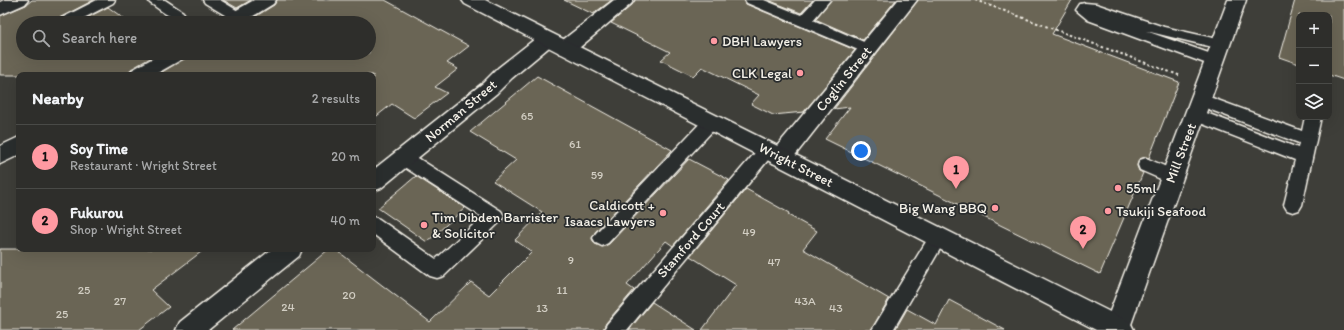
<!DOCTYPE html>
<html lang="en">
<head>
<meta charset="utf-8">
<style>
	body { margin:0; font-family:Itim,sans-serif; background:#3a3a37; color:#f1f3f6 }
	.controls { position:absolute; right:12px; top:12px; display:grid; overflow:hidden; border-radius:8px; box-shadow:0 4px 16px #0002 }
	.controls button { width:36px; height:36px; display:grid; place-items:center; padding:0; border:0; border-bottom:1px solid #494a47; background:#2e2e2b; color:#f1f3f6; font:20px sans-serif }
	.you { position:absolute; left:861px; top:151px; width:14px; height:14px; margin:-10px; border:3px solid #fff; border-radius:50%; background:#1a73e8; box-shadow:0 0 0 6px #1a73e833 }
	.badge { display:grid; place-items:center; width:26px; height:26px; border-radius:50%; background:#ff9aa2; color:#111; font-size:13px; font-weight:700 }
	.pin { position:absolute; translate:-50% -33px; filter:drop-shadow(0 1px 2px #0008) }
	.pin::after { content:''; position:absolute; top:21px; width:14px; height:12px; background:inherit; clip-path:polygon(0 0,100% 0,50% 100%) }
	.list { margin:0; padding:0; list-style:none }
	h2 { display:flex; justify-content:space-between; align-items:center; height:52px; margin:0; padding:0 16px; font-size:17px }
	h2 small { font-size:13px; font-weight:400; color:#a7a8a9 }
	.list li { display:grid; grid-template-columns:26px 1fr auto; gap:12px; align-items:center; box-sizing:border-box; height:64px; padding:0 16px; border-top:1px solid #494a47 }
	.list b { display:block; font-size:15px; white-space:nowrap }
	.list p { margin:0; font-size:13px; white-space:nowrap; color:#a7a8a9 }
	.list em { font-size:13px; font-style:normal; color:#a7a8a9 }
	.icon { flex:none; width:22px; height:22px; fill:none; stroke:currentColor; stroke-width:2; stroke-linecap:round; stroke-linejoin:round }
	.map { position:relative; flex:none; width:1344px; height:330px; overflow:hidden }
	.search { position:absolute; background:#2e2e2b; box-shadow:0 4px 16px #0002; left:16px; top:16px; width:360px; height:44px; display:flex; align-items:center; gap:10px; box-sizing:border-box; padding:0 14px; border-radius:22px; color:#a7a8a9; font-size:15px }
	.panel { position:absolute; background:#2e2e2b; box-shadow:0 4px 16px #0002; left:16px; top:72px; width:360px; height:180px; border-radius:8px }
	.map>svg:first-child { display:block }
</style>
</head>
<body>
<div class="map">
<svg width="1344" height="330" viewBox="0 0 1344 330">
	<rect width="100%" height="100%" fill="#3e3e39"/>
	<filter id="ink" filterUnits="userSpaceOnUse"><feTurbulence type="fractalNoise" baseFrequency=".025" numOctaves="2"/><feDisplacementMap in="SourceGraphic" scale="8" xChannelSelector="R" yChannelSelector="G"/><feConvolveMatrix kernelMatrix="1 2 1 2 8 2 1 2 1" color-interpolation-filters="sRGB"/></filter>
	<g filter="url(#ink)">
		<!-- building -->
		<path fill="#6b6554" stroke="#f4f1e8" d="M 32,0 L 94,0 L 57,19 L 55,23 L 23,23 L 23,53 L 159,53 L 131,69 L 128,75 L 0,75 L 0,16 L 26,5 Z
			M 223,0 L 251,0 L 237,8 Z
			M 277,0 L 385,0 L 469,46 L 447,63 L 458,69 L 435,87 L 447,93 L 414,118 L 392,104 L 373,119 L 373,75 L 157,75 L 194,53 L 369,53 L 369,23 L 245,23 L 274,5 Z
			M 564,0 L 612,0 L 593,14 Z
			M 635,0 L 744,0 L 746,4 L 855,50 L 804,112 L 773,115 L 751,104 L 759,95 L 702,67 L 693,76 L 661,60 L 670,52 L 611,23 L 632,5 Z
			M 768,0 L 813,0 L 801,13 Z
			M 831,0 L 896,0 L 863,40 L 815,19 Z
			M 918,0 L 1072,0 L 1052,34 L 1179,82 L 1149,158 L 1146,157 L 1139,159 L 1137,166 L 1139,171 L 1143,173 L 1100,274 L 825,139 L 850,107 L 834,109 Z
			M 1295,0 L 1344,0 L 1344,80 L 1329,75 L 1329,15 L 1299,15 L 1299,64 L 1279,57 Z
			M 108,7 L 130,23 L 77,23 Z
			M 537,76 L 672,150 L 595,232 L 592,239 L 595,244 L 603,247 L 609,244 L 689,159 L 729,180 L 673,246 L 666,241 L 627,285 L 634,290 L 606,323 L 603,330 L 232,330 L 329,249 L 335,249 L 430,322 L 471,282 L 489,295 L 532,252 L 515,240 L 542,212 L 493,181 L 516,160 L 470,132 Z
			M 416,176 L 465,208 L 427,242 L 378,208 Z
			M 746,189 L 789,213 L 788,215 L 817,231 L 803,249 L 889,299 L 871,330 L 702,330 L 736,285 L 690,256 Z
			M 0,249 L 205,249 L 151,290 L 169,307 L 139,330 L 0,330 Z
			M 949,300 L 1005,330 L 895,330 L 907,309 L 936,325 Z
			M 652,302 L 696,330 L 629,330 Z"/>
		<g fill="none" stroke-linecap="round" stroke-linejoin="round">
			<defs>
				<path id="lane" d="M 97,0 L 115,0 L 113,3 L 74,23 L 56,23 L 58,20 Z
					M 148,0 L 165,0 L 183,12 L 185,15 L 183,18 C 171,21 160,9 150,3 Z
					M 203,0 L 220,0 L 243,14 L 245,17 L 243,20 L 238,22 L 233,20 L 205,3 Z
					M 745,0 L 764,0 L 801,15 L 815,0 L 830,0 L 813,20 L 873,46 L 875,49 L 873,52 L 868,54 L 863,52 L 747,3 Z
					M 1085,3 L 1096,4 L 1164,27 L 1226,41 L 1228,44 L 1226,47 L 1221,49 L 1146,31 L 1220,57 L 1223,61 L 1220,65 L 1215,66 L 1210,65 L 1088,20 L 1076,10 L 1080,4 Z
					M 1201,94 L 1302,131 L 1305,117 L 1321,117 L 1302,205 L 1299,210 L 1293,212 L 1287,210 L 1284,205 L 1295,160 L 1190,119 L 1188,115 L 1190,111 L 1196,109 L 1298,148 L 1299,143 L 1195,104 L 1193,100 L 1195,96 Z
					M 711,116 L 717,118 L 719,122 L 717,126 L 608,243 L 602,246 L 596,243 L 593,238 L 596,233 L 705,118 Z
					M 767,144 L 773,146 L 775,150 L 773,154 L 627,330 L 604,330 L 607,324 L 761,146 Z
					M 404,152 L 410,153 L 501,211 L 504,216 L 501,221 L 444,276 L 437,278 L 430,276 L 373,234 L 373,217 L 379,219 L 436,259 L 482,217 L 398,163 L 396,158 L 398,153 Z
					M 1146,158 L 1178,172 L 1181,177 L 1178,182 L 1172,184 L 1140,170 L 1138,165 L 1140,160 Z
					M 938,229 L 944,232 L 947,237 L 893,330 L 872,330 L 932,232 Z"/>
				<path id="street" d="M 4,0 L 28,0 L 25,4 L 0,15 L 0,2 Z
					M 254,0 L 276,0 L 273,4 L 242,23 L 219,23 L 221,19 Z
					M 614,0 L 634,0 L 631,4 L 573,53 L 566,54 L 559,53 L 556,48 L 559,43 Z
					M 898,0 L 917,0 L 789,163 L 781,165 L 773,163 L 770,157 L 773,151 Z
					M 1228,0 L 1246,0 L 1129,330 L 1103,330 Z
					M 547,33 L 554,35 L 556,39 L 554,43 L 512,78 L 497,93 L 381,188 L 373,191 L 373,170 L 483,83 L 498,68 L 540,35 Z
					M 162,53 L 187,53 L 184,58 L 154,75 L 129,75 L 132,70 Z
					M 19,137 L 19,155 L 0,164 L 0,146 Z
					M 272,249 L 302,249 L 299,256 L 208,330 L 176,330 L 180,322 Z"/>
				<path id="secondary" d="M 462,0 L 485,0 L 1130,322 L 1134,330 L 1096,330 L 465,4 Z"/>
			</defs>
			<!-- lane casing -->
			<use href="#lane" stroke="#f4f1e8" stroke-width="3"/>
			<!-- street casing -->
			<use href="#street" stroke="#f4f1e8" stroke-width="3"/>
			<!-- secondary casing -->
			<use href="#secondary" stroke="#f4f1e8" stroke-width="3"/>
			<!-- path -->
			<path stroke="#f4f1e8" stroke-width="2" stroke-dasharray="2.5 2.5" stroke-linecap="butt" d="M 975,0 L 1181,76"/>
			<!-- lane -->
			<use href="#lane" fill="#2a2d2e" fill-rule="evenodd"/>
			<!-- street -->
			<use href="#street" fill="#2a2d2e" fill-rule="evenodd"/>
			<!-- secondary -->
			<use href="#secondary" fill="#2a2d2e" fill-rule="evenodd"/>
		</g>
	</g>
	<!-- markers -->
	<g fill="#ff9aa2" stroke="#2a2d2e" stroke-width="1.5">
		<circle cx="714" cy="41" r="4"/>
		<circle cx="800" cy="73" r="4"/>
		<circle cx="1118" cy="188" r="4"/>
		<circle cx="995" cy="208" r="4"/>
		<circle cx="1108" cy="211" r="4"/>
		<circle cx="663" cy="213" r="4"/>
		<circle cx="424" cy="225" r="4"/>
	</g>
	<g text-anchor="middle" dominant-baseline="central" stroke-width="3.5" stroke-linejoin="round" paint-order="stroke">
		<!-- number labels -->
		<g font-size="12" fill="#d2cec3">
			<text x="527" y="116">65</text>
			<text x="575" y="144">61</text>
			<text x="597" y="175">59</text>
			<text x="749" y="232">49</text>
			<text x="571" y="260">9</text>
			<text x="774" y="262">47</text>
			<text x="84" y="290">25</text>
			<text x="562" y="290">11</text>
			<text x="349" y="295">20</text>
			<text x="120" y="301">27</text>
			<text x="805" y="301">43A</text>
			<text x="288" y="307">24</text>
			<text x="542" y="308">13</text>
			<text x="836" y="308">43</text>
			<text x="62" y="314">25</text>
		</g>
		<!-- poi labels -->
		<g font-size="14" fill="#f4f1e8" stroke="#2a2d2e" text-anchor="start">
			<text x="722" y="41">DBH Lawyers</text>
			<text x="792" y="73" text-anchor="end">CLK Legal</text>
			<text x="1126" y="188">55ml</text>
			<text x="655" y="205" text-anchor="end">Caldicott +<tspan x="655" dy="16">Isaacs Lawyers</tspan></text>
			<text x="987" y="208" text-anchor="end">Big Wang BBQ</text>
			<text x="1116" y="211">Tsukiji Seafood</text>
			<text x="432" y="217">Tim Dibden Barrister<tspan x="432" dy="16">&amp; Solicitor</tspan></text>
		</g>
		<!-- street labels -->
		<g font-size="14" fill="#f4f1e8" stroke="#2a2d2e">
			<text transform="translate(844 79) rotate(-51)">Coglin Street</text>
			<text transform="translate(461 111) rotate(-40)">Norman Street</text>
			<text transform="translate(1181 153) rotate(-69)">Mill Street</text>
			<text transform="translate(796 165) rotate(27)">Wright Street</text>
			<text transform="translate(691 240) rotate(-49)">Stamford Court</text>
		</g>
	</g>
</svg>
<div class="controls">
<button>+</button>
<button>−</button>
<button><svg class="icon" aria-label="layers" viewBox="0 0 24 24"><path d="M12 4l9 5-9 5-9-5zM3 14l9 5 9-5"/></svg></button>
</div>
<div class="you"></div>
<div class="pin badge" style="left:956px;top:189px">1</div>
<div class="pin badge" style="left:1083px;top:249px">2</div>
<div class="search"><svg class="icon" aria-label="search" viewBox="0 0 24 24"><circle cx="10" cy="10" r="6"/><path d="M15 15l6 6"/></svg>Search here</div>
<section class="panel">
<h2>Nearby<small>2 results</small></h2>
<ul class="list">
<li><span class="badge">1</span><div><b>Soy Time</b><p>Restaurant · Wright Street</p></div><em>20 m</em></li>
<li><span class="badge">2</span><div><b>Fukurou</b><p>Shop · Wright Street</p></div><em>40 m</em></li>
</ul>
</section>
</div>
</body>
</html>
